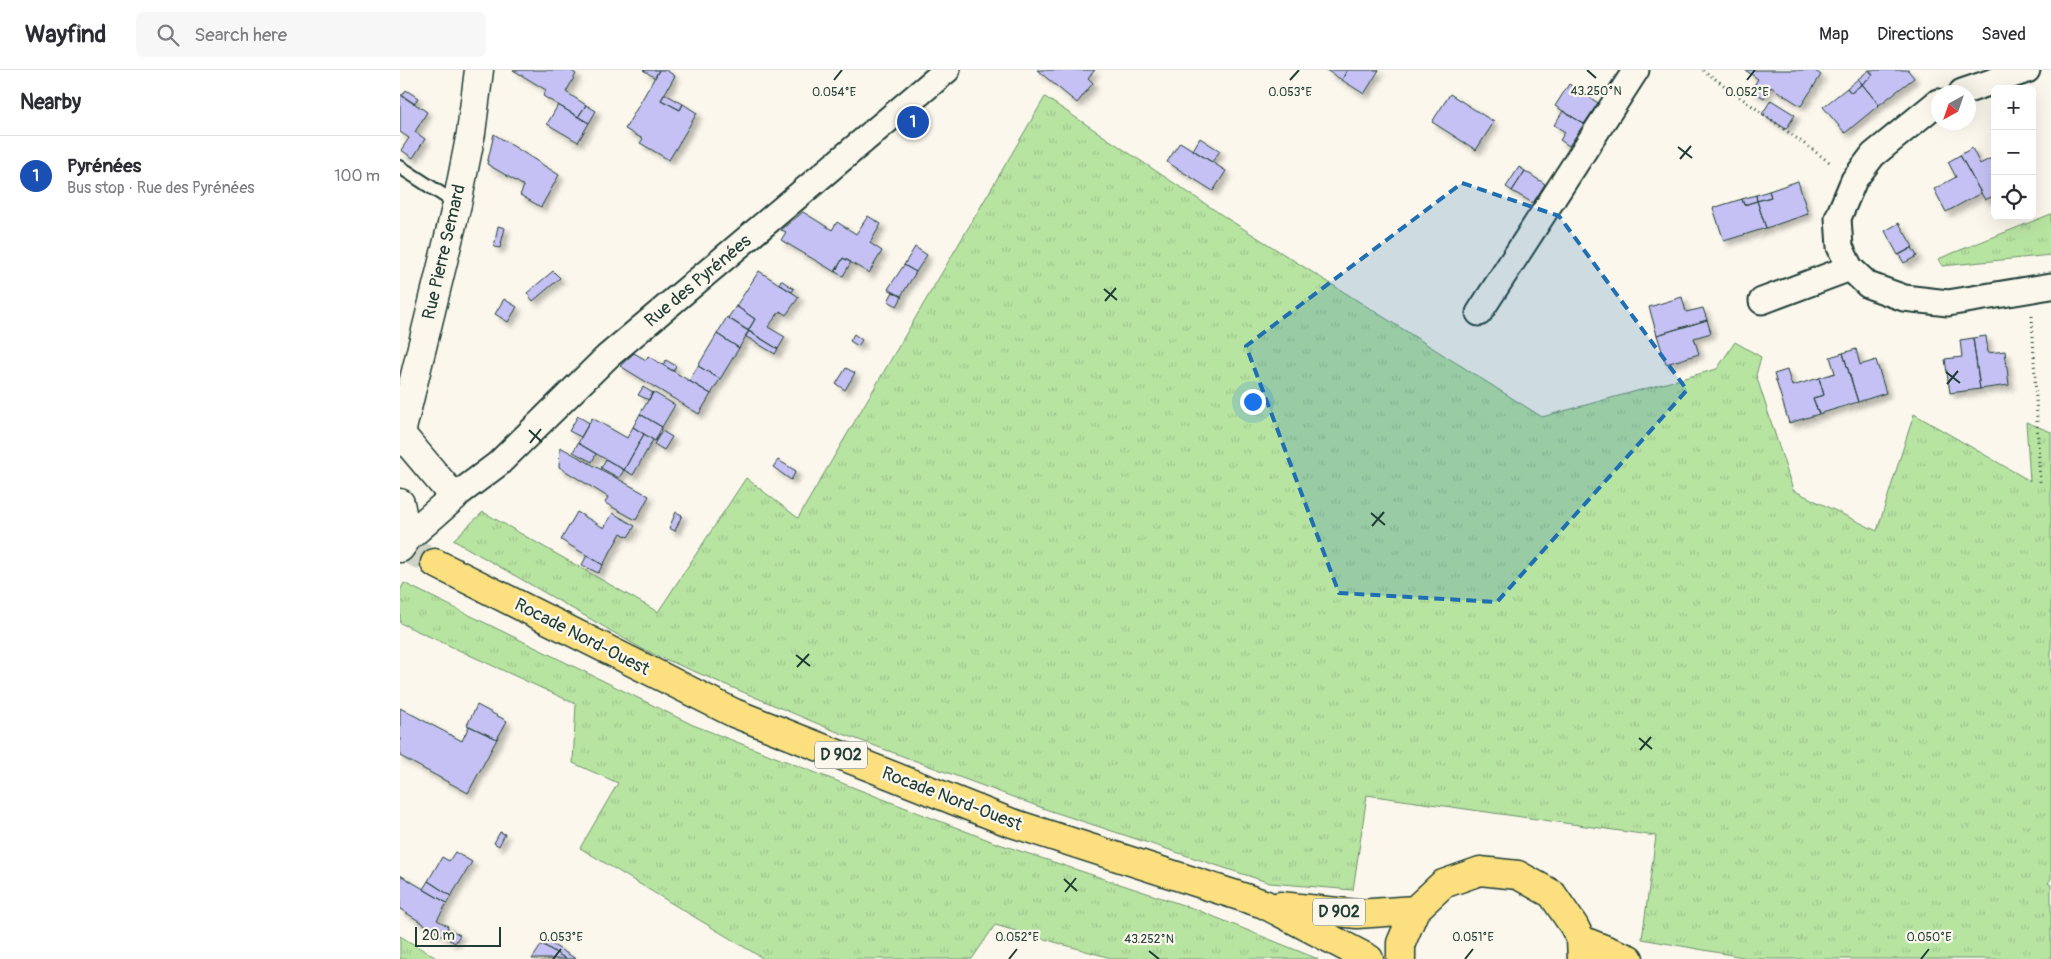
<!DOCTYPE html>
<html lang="en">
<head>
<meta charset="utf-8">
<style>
	body { margin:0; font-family:Pangolin,sans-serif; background:#f7f7f7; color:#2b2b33 }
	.controls { position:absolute; right:15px; top:15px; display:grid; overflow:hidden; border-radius:8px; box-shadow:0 5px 20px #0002 }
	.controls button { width:45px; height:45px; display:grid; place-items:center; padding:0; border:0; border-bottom:1px solid #e1e1e2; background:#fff; color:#2b2b33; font:25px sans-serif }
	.compass { position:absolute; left:1531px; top:15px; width:45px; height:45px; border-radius:50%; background:#fff; box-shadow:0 5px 20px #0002; rotate:220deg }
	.scale { position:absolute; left:15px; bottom:12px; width:86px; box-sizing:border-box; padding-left:5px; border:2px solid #1f3d34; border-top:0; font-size:14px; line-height:18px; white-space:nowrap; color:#1f3d34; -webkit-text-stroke:4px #fbf7ec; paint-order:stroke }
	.you { position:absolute; left:852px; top:331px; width:18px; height:18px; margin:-12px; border:4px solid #fff; border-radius:50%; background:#1a73e8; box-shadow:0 0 0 8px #1a73e833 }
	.badge { display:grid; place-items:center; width:32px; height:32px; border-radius:50%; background:#111827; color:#fff; font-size:16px; font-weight:700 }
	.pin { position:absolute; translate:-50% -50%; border:2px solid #fff; box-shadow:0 1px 5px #0006 }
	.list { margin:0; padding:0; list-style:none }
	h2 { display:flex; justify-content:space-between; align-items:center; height:65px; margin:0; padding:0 20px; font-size:21px }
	h2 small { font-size:16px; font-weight:400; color:#7c7c81 }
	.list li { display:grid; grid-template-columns:32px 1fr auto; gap:15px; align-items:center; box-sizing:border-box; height:80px; padding:0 20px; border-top:1px solid #e1e1e2 }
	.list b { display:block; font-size:19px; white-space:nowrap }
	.list p { margin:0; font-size:16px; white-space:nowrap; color:#7c7c81 }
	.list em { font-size:16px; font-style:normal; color:#7c7c81 }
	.icon { flex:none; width:28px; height:28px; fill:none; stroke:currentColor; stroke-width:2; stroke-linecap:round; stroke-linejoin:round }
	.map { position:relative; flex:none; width:1651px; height:889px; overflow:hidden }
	header { display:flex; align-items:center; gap:30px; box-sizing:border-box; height:70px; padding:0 25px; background:#fff; border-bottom:1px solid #e1e1e2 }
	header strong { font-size:24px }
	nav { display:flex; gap:28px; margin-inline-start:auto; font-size:18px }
	.search { width:350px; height:45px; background:#f7f7f7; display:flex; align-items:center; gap:12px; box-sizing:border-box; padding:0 18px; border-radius:8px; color:#7c7c81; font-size:19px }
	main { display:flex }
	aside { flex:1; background:#fff }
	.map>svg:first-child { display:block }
</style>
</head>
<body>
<header>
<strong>Wayfind</strong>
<div class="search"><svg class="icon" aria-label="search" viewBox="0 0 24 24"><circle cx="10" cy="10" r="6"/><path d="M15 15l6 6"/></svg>Search here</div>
<nav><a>Map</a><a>Directions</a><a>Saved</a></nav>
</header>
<main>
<aside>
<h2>Nearby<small></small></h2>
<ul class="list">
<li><span class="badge" style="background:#1a4fb4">1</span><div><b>Pyrénées</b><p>Bus stop · Rue des Pyrénées</p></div><em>100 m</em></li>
</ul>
</aside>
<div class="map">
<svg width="1651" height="889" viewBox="0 0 1651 889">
	<defs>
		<pattern id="grass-tufts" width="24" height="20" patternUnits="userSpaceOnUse" patternTransform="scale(1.25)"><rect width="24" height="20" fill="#b8e4a2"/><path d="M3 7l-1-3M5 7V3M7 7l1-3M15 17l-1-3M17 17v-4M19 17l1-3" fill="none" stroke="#9ec48c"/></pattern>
		<filter id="shadow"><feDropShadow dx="4.5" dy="4.5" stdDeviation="2.5" flood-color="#0004"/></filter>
	</defs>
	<rect width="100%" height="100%" fill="#fbf7ec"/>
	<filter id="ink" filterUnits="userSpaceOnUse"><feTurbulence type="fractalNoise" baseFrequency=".02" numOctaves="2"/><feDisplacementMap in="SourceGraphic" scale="10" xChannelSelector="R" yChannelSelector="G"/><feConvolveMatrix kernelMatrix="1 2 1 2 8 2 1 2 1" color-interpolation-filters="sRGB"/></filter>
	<g filter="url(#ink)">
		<!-- grass -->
		<path fill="url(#grass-tufts)" stroke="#6c906b" d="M 645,27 L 828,149 L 1142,347 L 1317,299 L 1335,272 L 1361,287 L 1356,305 L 1393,420 L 1477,461 L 1514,344 L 1630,411 L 1626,352 L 1651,362 L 1651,809 L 1648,813 L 1651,815 L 1651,889 L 1354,889 L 1242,869 L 1256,766 L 967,725 L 953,820 L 870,813 L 648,740 L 435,661 L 246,581 L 53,470 L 83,442 L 258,542 L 346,408 L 398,448 Z
			M 1651,144 L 1651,185 L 1542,196 L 1538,189 Z
			M 4,513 L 293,655 L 596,773 L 795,839 L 918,889 L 714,889 L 595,855 L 572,889 L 364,889 L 180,778 L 218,713 L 173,693 L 176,634 L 0,553 L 0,521 Z
			M 0,866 L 38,889 L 0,889 Z"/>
		<!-- building -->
		<path fill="#c5c1f4" stroke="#1f3d34" filter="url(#shadow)" d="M 113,0 L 170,0 L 176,4 L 166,22 L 186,35 L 178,47 L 143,26 L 146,20 Z
			M 243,0 L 259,0 L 255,8 Z
			M 259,0 L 266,0 L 275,6 L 261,30 L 280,40 L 283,34 L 297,43 L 269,90 L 240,73 L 243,69 L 225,59 Z
			M 637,0 L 695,0 L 688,8 L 693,13 L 677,33 Z
			M 926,0 L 947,0 L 942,10 Z
			M 947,0 L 979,0 L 964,24 L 942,10 Z
			M 1345,0 L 1414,0 L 1421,5 L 1401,36 L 1371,17 L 1364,28 L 1351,20 L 1358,9 Z
			M 1469,0 L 1473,5 L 1462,14 L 1458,9 Z
			M 1469,0 L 1508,0 L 1514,8 L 1479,35 L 1462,14 L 1473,5 Z
			M 1458,9 L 1462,14 L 1451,23 L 1447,18 Z
			M 1169,14 L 1198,33 L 1184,54 L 1155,36 Z
			M 1462,14 L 1479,35 L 1445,63 L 1423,37 L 1447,18 L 1451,23 Z
			M 6,20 L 18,28 L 14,34 L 2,26 Z
			M 0,24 L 27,42 L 15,62 L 25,69 L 13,88 L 1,80 L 9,68 L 0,62 Z
			M 265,24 L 283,34 L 280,40 L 261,30 Z
			M 1050,24 L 1094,52 L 1076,80 L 1032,52 Z
			M 1371,30 L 1395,45 L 1386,59 L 1362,44 Z
			M 158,35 L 189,53 L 178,72 L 147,54 Z
			M 186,35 L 196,41 L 189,53 L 178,47 Z
			M 1163,41 L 1184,54 L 1169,76 L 1160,70 L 1165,62 L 1154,55 Z
			M 94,64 L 159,105 L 141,137 L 120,125 L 124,116 L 87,94 Z
			M 800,68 L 820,81 L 812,92 L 793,80 Z
			M 780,72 L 826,101 L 813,121 L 767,92 Z
			M 1572,78 L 1580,94 L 1595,86 L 1595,125 L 1585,130 L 1560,85 Z
			M 1560,85 L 1581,123 L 1546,142 L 1534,119 L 1556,107 L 1548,92 Z
			M 1119,97 L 1125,101 L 1112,121 L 1106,117 Z
			M 1125,101 L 1145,114 L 1133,133 L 1112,121 Z
			M 1398,111 L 1408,144 L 1366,158 L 1357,131 L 1371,127 L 1369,121 Z
			M 1369,121 L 1371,127 L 1357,131 L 1356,125 Z
			M 1356,125 L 1357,131 L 1344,135 L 1342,129 Z
			M 1342,129 L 1344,135 L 1357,131 L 1366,158 L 1324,171 L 1313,138 Z
			M 403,142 L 432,160 L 437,152 L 456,164 L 468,146 L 481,154 L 470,173 L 482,181 L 469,203 L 443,188 L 435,202 L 381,170 L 386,162 L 381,160 Z
			M 1499,153 L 1513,177 L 1498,185 L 1485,161 Z
			M 98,156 L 105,158 L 100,178 L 94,177 Z
			M 515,177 L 527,185 L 516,202 L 504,195 Z
			M 1512,178 L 1517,186 L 1504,193 L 1499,185 Z
			M 443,188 L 451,192 L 443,206 L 435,202 Z
			M 504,195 L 516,202 L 501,226 L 488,219 Z
			M 153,201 L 160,208 L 133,231 L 127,223 Z
			M 359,201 L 399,227 L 386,245 L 380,241 L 368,257 L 385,267 L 378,279 L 348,261 L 355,249 L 336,236 Z
			M 381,210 L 394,219 L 392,222 L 379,214 Z
			M 493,222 L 502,227 L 497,236 L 488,231 Z
			M 1282,227 L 1286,242 L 1303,238 L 1307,250 L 1257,265 L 1249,237 Z
			M 104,229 L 117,237 L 108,252 L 95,244 Z
			M 336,236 L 355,249 L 348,261 L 328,248 Z
			M 327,247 L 349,261 L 339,278 L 317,264 Z
			M 1307,250 L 1311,263 L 1294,268 L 1299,284 L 1266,294 L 1257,265 Z
			M 349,261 L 378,279 L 375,284 L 345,266 Z
			M 317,264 L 339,278 L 320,309 L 298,296 Z
			M 454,264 L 462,270 L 458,276 L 450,271 Z
			M 1586,266 L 1588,283 L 1605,281 L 1609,315 L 1580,319 L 1573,268 Z
			M 1573,268 L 1580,319 L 1550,323 L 1545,289 L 1562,287 L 1560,270 Z
			M 1456,279 L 1460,295 L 1476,290 L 1486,323 L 1458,332 L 1443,283 Z
			M 234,283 L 246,290 L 248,286 L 311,324 L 299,344 L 220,296 Z
			M 1443,283 L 1458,332 L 1419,344 L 1413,328 L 1424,325 L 1419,308 L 1435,303 L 1430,287 Z
			M 266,290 L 276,296 L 273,301 L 263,295 Z
			M 298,296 L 320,309 L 311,324 L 289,311 Z
			M 446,298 L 455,303 L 445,320 L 436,314 Z
			M 1387,300 L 1392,316 L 1419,308 L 1424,325 L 1413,328 L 1419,344 L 1389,353 L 1374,304 Z
			M 243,317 L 253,323 L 249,330 L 238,325 Z
			M 253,322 L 275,335 L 262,357 L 240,344 Z
			M 240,344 L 262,357 L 255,371 L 233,357 Z
			M 178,346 L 189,353 L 181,367 L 169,361 Z
			M 192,348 L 227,368 L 233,357 L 244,364 L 224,400 L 178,373 Z
			M 262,361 L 272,367 L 264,380 L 254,374 Z
			M 244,364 L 253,370 L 233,405 L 224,400 Z
			M 178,373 L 196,384 L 192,392 L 173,382 Z
			M 160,377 L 249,426 L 236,450 L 205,433 L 208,427 L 159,397 Z
			M 206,389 L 224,400 L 219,408 L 201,398 Z
			M 378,390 L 396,401 L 391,410 L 373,397 Z
			M 177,442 L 204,458 L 213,443 L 235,456 L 228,467 L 221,463 L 203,495 L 161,470 Z
			M 276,442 L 282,445 L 275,461 L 269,458 Z
			M 187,485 L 203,495 L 198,503 L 182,495 Z
			M 77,635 L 107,651 L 97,669 L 67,655 Z
			M 0,638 L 62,671 L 69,656 L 97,669 L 68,723 L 0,686 Z
			M 100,762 L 105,764 L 99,776 L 94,773 Z
			M 55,782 L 72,792 L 51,826 L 28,811 L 42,787 L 49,791 Z
			M 0,805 L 47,833 L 37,850 L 48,856 L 43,866 L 0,839 Z
			M 28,811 L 51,826 L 47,833 L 23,819 Z
			M 48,858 L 60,865 L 55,873 L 43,866 Z
			M 145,870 L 176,889 L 166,889 L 142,874 Z
			M 142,874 L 166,889 L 132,889 Z"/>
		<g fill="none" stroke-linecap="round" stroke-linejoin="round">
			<!-- primary-tunnel -->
			<path stroke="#cfd2c7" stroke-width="28" stroke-dasharray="28 14" stroke-linecap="butt" d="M 0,475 L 35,493"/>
			<defs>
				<path id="service" d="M 0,97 L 57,134"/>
				<path id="minor" d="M 1562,22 L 1627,0
					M 1538,32 L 1473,85 L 1454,110 L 1438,148 L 1440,177 L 1450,198 L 1468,215 L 1504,228 L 1548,233 L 1651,216
					M 1362,231 L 1450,198
					M 1079,243 L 1236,0
					M 54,427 L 98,394 L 207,287 L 547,0"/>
				<path id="secondary" d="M 0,367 L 57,134 L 71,63 L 79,0
					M 0,433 L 7,468
					M 0,478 L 7,468 L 54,427 L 0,363"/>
				<path id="primary" d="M 35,493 L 334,643 L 609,752 L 864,834 L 969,889
					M 880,836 L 957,844 L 1015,840
					M 1181,870 L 1229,889
					M 1001,889 L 1001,873 L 1015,840 L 1043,814 L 1080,801 L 1118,805 L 1152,824 L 1174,856 L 1181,870 L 1182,889"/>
			</defs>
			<!-- service casing -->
			<use href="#service" stroke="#1f3d34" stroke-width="16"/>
			<!-- minor casing -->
			<use href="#minor" stroke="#1f3d34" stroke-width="29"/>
			<!-- secondary casing -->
			<use href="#secondary" stroke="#1f3d34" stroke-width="31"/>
			<!-- primary casing -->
			<use href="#primary" stroke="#1f3d34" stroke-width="31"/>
			<!-- path -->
			<path stroke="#1f3d34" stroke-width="3" stroke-dasharray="1 4" stroke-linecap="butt" d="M 1303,0 L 1432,94
				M 1632,246 L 1640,412"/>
			<!-- service -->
			<use href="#service" stroke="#fbf7ec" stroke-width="12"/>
			<!-- minor -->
			<use href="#minor" stroke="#fbf7ec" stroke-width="25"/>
			<!-- secondary -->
			<use href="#secondary" stroke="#fbf7ec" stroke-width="28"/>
			<!-- primary -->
			<use href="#primary" stroke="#fce080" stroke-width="28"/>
		</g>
	</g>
	<!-- marked area -->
	<path fill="#1f6fb2" fill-opacity="0.2" stroke="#1f6fb2" stroke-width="4" stroke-dasharray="10 6" stroke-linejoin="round" d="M 1062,113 L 1159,146 L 1287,320 L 1097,532 L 939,523 L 846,276 Z"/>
	<!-- ticks -->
	<path fill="none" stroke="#1f3d34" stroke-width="2" d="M 1187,0 L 1196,8M 434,10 L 442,0M 890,10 L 899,0M 1347,10 L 1355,0M 1278,77 L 1292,88M 1280,89 L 1291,76M 704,219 L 717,230M 705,231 L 716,218M 1546,302 L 1560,313M 1547,314 L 1558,301M 129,360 L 142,372M 130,373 L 141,359M 971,443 L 985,455M 972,456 L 984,442M 396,585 L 410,596M 397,597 L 409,584M 1239,668 L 1252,679M 1240,680 L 1251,667M 664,809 L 677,821M 665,822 L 676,808M 749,881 L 759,889M 153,889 L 161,879M 609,889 L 617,879M 1065,889 L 1073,879M 1521,889 L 1529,879"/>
	<g text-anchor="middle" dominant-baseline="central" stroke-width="4.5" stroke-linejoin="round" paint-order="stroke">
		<!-- shield labels -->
		<g fill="#fbf7ec" stroke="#61756b" stroke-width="1">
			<rect x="415" y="671.5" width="52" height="27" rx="4"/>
			<rect x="913" y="828.5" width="52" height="27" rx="4"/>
		</g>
		<g font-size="16" font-weight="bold" fill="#1f3d34">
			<text x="441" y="685">D 902</text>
			<text x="939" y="842">D 902</text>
		</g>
		<!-- street labels -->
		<g font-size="18" fill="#1f3d34" stroke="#fbf7ec">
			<text transform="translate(44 182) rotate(-77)">Rue Pierre Semard</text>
			<text transform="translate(298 211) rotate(-40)">Rue des Pyrénées</text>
			<text transform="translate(182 567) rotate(27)">Rocade Nord-Ouest</text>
			<text transform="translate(552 729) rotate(21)">Rocade Nord-Ouest</text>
		</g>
	</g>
	<g font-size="12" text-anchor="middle" fill="#1f3d34" stroke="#fbf7ec" stroke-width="4.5" stroke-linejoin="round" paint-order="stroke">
		<text x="1196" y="25">43.250°N</text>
		<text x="434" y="26">0.054°E</text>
		<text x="890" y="26">0.053°E</text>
		<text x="1347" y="26">0.052°E</text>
		<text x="161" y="871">0.053°E</text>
		<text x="617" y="871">0.052°E</text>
		<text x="1073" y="871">0.051°E</text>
		<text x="1529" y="871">0.050°E</text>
		<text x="749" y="873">43.252°N</text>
	</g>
</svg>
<div class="controls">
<button>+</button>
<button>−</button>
<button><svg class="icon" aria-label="locate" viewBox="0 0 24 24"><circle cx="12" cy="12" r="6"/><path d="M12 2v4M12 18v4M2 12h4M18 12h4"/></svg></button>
</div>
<svg class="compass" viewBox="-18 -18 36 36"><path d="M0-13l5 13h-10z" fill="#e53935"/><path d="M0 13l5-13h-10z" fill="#7c7c81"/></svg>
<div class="scale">20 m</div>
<div class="you"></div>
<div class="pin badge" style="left:513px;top:52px;background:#1a4fb4">1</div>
</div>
</main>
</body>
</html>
